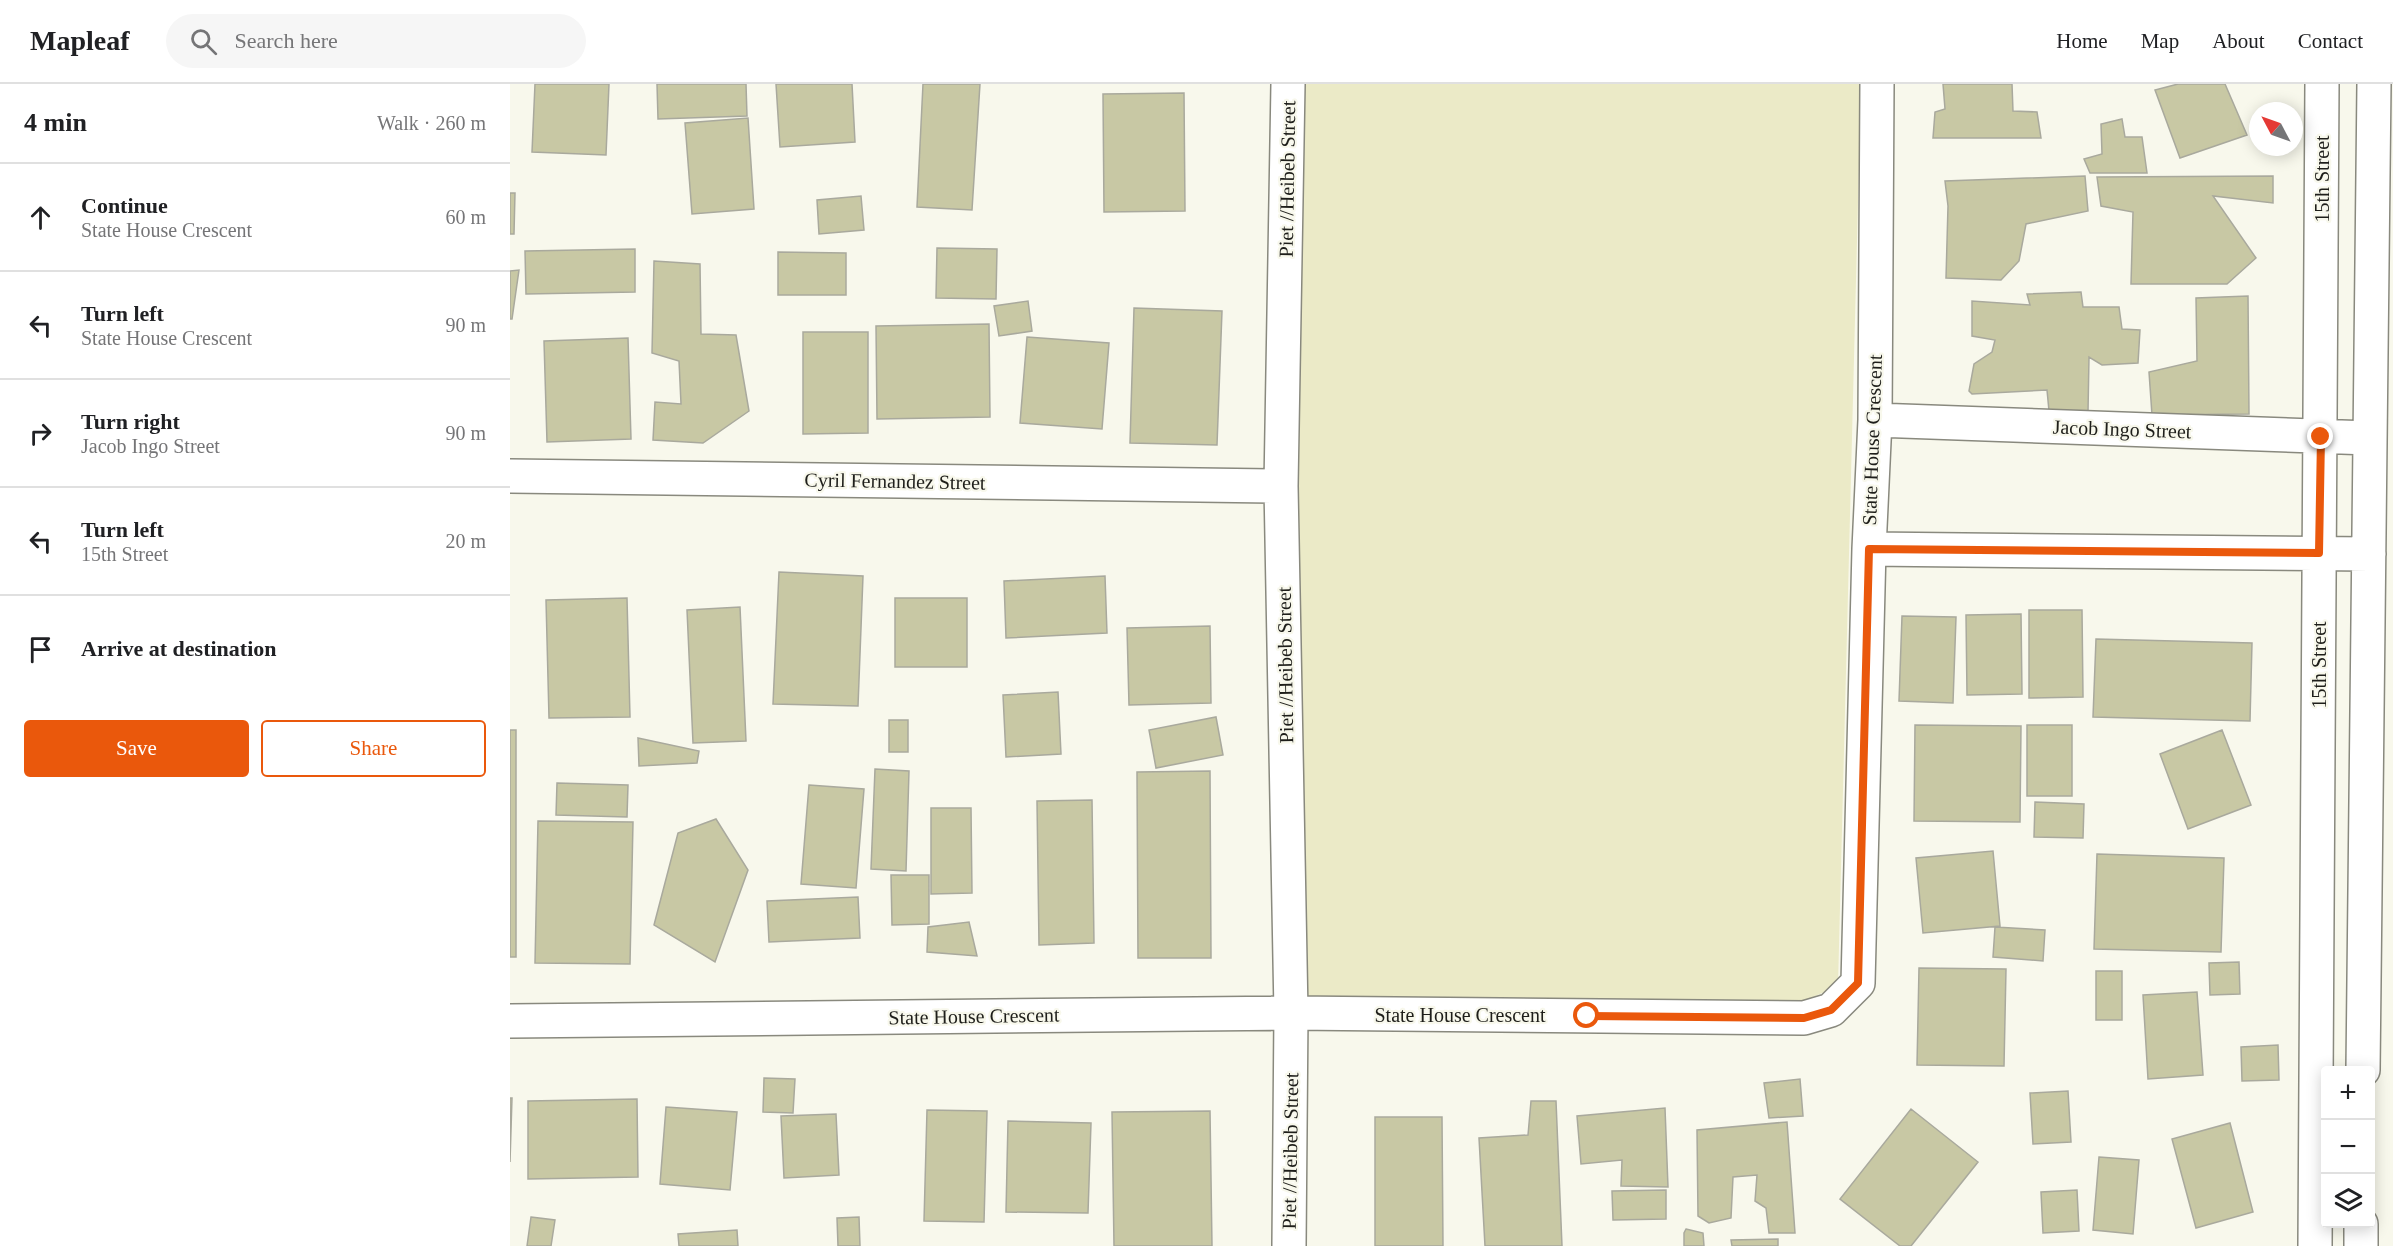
<!DOCTYPE html>
<html lang="en">
<head>
<meta charset="utf-8">
<style>
	body { margin:0; font-family:Georgia,serif; background:#f6f6f6; color:#202124 }
	.controls { position:absolute; right:18px; bottom:18px; display:grid; overflow:hidden; border-radius:6px; box-shadow:0 3px 15px #0003 }
	.controls button { width:54px; height:54px; display:grid; place-items:center; padding:0; border:0; border-bottom:2px solid #e0e0e0; background:#fff; color:#202124; font:30px sans-serif }
	.compass { position:absolute; left:1739px; top:18px; width:54px; height:54px; border-radius:50%; background:#fff; box-shadow:0 3px 15px #0003; rotate:311deg }
	.stop { position:absolute; width:18px; height:18px; margin:-14px; border:4px solid #ea580c; border-radius:50%; background:#fff }
	.stop.end { background:#ea580c; border-color:#fff; box-shadow:0 2px 6px #0008 }
	.list { margin:0; padding:0; list-style:none }
	h2 { display:flex; justify-content:space-between; align-items:center; height:78px; margin:0; padding:0 24px; font-size:26px }
	h2 small { font-size:20px; font-weight:400; color:#757577 }
	.list li { display:grid; grid-template-columns:39px 1fr auto; gap:18px; align-items:center; box-sizing:border-box; height:108px; padding:0 24px; border-top:2px solid #e0e0e0 }
	.list b { display:block; font-size:22px; white-space:nowrap }
	.list p { margin:0; font-size:20px; white-space:nowrap; color:#757577 }
	.list em { font-size:20px; font-style:normal; color:#757577 }
	.actions { display:flex; gap:12px; padding:18px 24px }
	.actions a { flex:1; padding:14px 0; border:2px solid #ea580c; border-radius:6px; text-align:center; font-size:21px; color:#ea580c }
	.actions .main { background:#ea580c; color:#fff }
	.icon { flex:none; width:33px; height:33px; fill:none; stroke:currentColor; stroke-width:2; stroke-linecap:round; stroke-linejoin:round }
	.map { position:relative; flex:none; width:1883px; height:1162px; overflow:hidden }
	header { display:flex; align-items:center; gap:36px; box-sizing:border-box; height:84px; padding:0 30px; background:#fff; border-bottom:2px solid #e0e0e0 }
	header strong { font-size:28px }
	nav { display:flex; gap:33px; margin-inline-start:auto; font-size:21px }
	.search { width:420px; height:54px; background:#f6f6f6; display:flex; align-items:center; gap:15px; box-sizing:border-box; padding:0 21px; border-radius:33px; color:#757577; font-size:22px }
	main { display:flex }
	aside { flex:1; background:#fff }
	.map>svg:first-child { display:block }
</style>
</head>
<body>
<header>
<strong>Mapleaf</strong>
<div class="search"><svg class="icon" aria-label="search" viewBox="0 0 24 24"><circle cx="10" cy="10" r="6"/><path d="M15 15l6 6"/></svg>Search here</div>
<nav><a>Home</a><a>Map</a><a>About</a><a>Contact</a></nav>
</header>
<main>
<aside>
<h2>4 min<small>Walk · 260 m</small></h2>
<ul class="list">
<li><svg class="icon" aria-label="ahead" viewBox="0 0 24 24"><path d="M12 20V5M6 11l6-6 6 6"/></svg><div><b>Continue</b><p>State House Crescent</p></div><em>60 m</em></li>
<li><svg class="icon" aria-label="left" viewBox="0 0 24 24"><path d="M17 20v-9H6M10 6l-5 5 5 5"/></svg><div><b>Turn left</b><p>State House Crescent</p></div><em>90 m</em></li>
<li><svg class="icon" aria-label="right" viewBox="0 0 24 24"><path d="M7 20v-9h11M14 6l5 5-5 5"/></svg><div><b>Turn right</b><p>Jacob Ingo Street</p></div><em>90 m</em></li>
<li><svg class="icon" aria-label="left" viewBox="0 0 24 24"><path d="M17 20v-9H6M10 6l-5 5 5 5"/></svg><div><b>Turn left</b><p>15th Street</p></div><em>20 m</em></li>
<li><svg class="icon" aria-label="arrive" viewBox="0 0 24 24"><path d="M6 21V4h12l-3 4 3 4H6"/></svg><div><b>Arrive at destination</b></div></li>
</ul>
<div class="actions"><a class="main">Save</a><a>Share</a></div>
</aside>
<div class="map">
<svg width="1883" height="1162" viewBox="0 0 1883 1162">
	<rect width="100%" height="100%" fill="#f8f8ec"/>
	<!-- green -->
	<path fill="#ebeac7" d="M 792,0 L 1351,0 L 1328,902 L 1287,920 L 797,914 L 787,387 Z"/>
	<!-- building -->
	<path fill="#c8c8a4" stroke="#a9a99d" stroke-width="1.5" d="M 25,0 L 99,0 L 96,71 L 22,68 Z
		M 147,0 L 236,0 L 237,32 L 148,35 Z
		M 266,0 L 342,0 L 345,58 L 270,63 Z
		M 413,0 L 470,0 L 462,126 L 407,123 Z
		M 1433,0 L 1502,0 L 1503,27 L 1527,28 L 1531,54 L 1423,54 L 1425,28 L 1435,25 Z
		M 1668,0 L 1715,0 L 1737,51 L 1670,74 L 1645,6 Z
		M 674,9 L 675,127 L 594,128 L 593,10 Z
		M 238,34 L 244,125 L 182,130 L 175,39 Z
		M 1612,35 L 1615,53 L 1632,53 L 1637,89 L 1580,89 L 1574,75 L 1592,70 L 1591,40 Z
		M 1575,92 L 1578,127 L 1516,140 L 1509,177 L 1491,196 L 1436,194 L 1438,122 L 1435,97 Z
		M 1763,92 L 1763,119 L 1703,112 L 1746,174 L 1717,200 L 1621,200 L 1623,128 L 1591,122 L 1587,93 Z
		M 0,109 L 5,109 L 4,150 L 0,150 Z
		M 351,112 L 354,146 L 309,150 L 307,116 Z
		M 427,164 L 487,165 L 486,215 L 426,214 Z
		M 125,165 L 125,208 L 16,210 L 15,167 Z
		M 268,168 L 336,169 L 336,211 L 268,211 Z
		M 144,177 L 190,180 L 191,250 L 226,251 L 239,327 L 193,359 L 143,356 L 145,318 L 171,320 L 169,277 L 142,269 Z
		M 9,186 L 2,235 L 0,235 L 0,187 Z
		M 1571,208 L 1573,223 L 1609,223 L 1612,245 L 1630,246 L 1628,279 L 1592,281 L 1579,273 L 1578,328 L 1539,327 L 1537,306 L 1462,310 L 1459,307 L 1464,280 L 1482,268 L 1485,256 L 1462,252 L 1462,217 L 1520,221 L 1517,210 Z
		M 1738,212 L 1739,330 L 1642,331 L 1639,288 L 1687,277 L 1686,214 Z
		M 518,217 L 522,247 L 489,252 L 484,222 Z
		M 624,224 L 712,227 L 707,361 L 620,359 Z
		M 479,240 L 480,333 L 367,335 L 366,242 Z
		M 293,248 L 358,248 L 358,349 L 293,350 Z
		M 517,253 L 599,259 L 592,345 L 510,339 Z
		M 118,254 L 121,355 L 37,358 L 34,257 Z
		M 269,488 L 353,492 L 348,622 L 263,620 Z
		M 595,492 L 597,549 L 496,554 L 494,497 Z
		M 117,514 L 120,633 L 39,634 L 36,516 Z
		M 385,514 L 457,514 L 457,583 L 385,583 Z
		M 230,523 L 236,657 L 183,659 L 177,526 Z
		M 1519,526 L 1572,526 L 1573,613 L 1519,614 Z
		M 1511,530 L 1512,610 L 1457,611 L 1456,531 Z
		M 1392,532 L 1446,533 L 1443,619 L 1389,617 Z
		M 700,542 L 701,619 L 619,621 L 617,544 Z
		M 1586,555 L 1742,559 L 1740,637 L 1583,633 Z
		M 548,608 L 551,670 L 496,673 L 493,611 Z
		M 706,633 L 713,671 L 646,684 L 639,646 Z
		M 379,636 L 398,636 L 398,668 L 379,668 Z
		M 1405,641 L 1511,642 L 1510,738 L 1404,737 Z
		M 1517,641 L 1562,641 L 1562,712 L 1517,712 Z
		M 0,646 L 6,646 L 6,873 L 0,873 Z
		M 1712,646 L 1741,721 L 1678,745 L 1650,670 Z
		M 128,654 L 189,667 L 187,679 L 129,682 Z
		M 365,685 L 399,687 L 396,787 L 361,785 Z
		M 700,687 L 701,874 L 628,874 L 627,688 Z
		M 47,699 L 118,701 L 117,733 L 46,731 Z
		M 299,701 L 354,705 L 346,804 L 291,800 Z
		M 582,716 L 584,859 L 529,861 L 527,717 Z
		M 1525,718 L 1574,720 L 1573,754 L 1524,753 Z
		M 421,724 L 461,724 L 462,809 L 421,810 Z
		M 206,735 L 238,786 L 205,878 L 144,841 L 168,749 Z
		M 28,737 L 123,738 L 120,880 L 25,879 Z
		M 1483,767 L 1490,842 L 1413,849 L 1406,774 Z
		M 1587,770 L 1714,774 L 1711,868 L 1584,865 Z
		M 381,791 L 419,791 L 419,840 L 382,841 Z
		M 348,813 L 350,854 L 259,858 L 257,817 Z
		M 459,838 L 467,872 L 417,868 L 418,843 Z
		M 1485,843 L 1535,846 L 1533,877 L 1483,873 Z
		M 1729,878 L 1730,910 L 1700,911 L 1699,879 Z
		M 1409,884 L 1496,885 L 1494,982 L 1407,981 Z
		M 1586,887 L 1612,887 L 1612,936 L 1586,936 Z
		M 1687,908 L 1693,991 L 1638,995 L 1633,911 Z
		M 1768,961 L 1769,996 L 1732,997 L 1731,963 Z
		M 254,994 L 285,995 L 283,1029 L 253,1028 Z
		M 1290,995 L 1293,1032 L 1259,1034 L 1254,999 Z
		M 1558,1007 L 1561,1058 L 1523,1060 L 1520,1009 Z
		M 0,1014 L 2,1014 L 0,1078 Z
		M 127,1015 L 128,1093 L 18,1095 L 18,1017 Z
		M 1021,1017 L 1046,1017 L 1052,1162 L 975,1162 L 969,1054 L 1018,1051 Z
		M 156,1023 L 227,1028 L 220,1106 L 150,1100 Z
		M 1155,1024 L 1158,1103 L 1111,1102 L 1112,1076 L 1071,1080 L 1067,1032 Z
		M 1401,1025 L 1468,1078 L 1401,1162 L 1390,1162 L 1330,1115 Z
		M 417,1026 L 477,1027 L 474,1138 L 414,1137 Z
		M 700,1027 L 702,1162 L 604,1162 L 602,1028 Z
		M 326,1030 L 329,1091 L 274,1094 L 271,1032 Z
		M 865,1033 L 932,1033 L 933,1162 L 865,1162 Z
		M 498,1037 L 581,1039 L 578,1129 L 496,1128 Z
		M 1277,1038 L 1285,1149 L 1259,1149 L 1256,1124 L 1245,1117 L 1247,1091 L 1223,1093 L 1221,1134 L 1199,1139 L 1188,1132 L 1187,1046 Z
		M 1720,1039 L 1743,1128 L 1686,1144 L 1662,1055 Z
		M 1589,1073 L 1629,1076 L 1623,1150 L 1583,1146 Z
		M 1156,1106 L 1156,1135 L 1103,1136 L 1102,1107 Z
		M 1567,1106 L 1569,1147 L 1533,1149 L 1531,1108 Z
		M 21,1133 L 45,1136 L 41,1162 L 17,1162 Z
		M 349,1133 L 350,1162 L 328,1162 L 327,1134 Z
		M 1176,1145 L 1193,1149 L 1194,1162 L 1174,1162 L 1174,1149 Z
		M 227,1146 L 228,1162 L 169,1162 L 168,1150 Z
		M 1268,1155 L 1268,1162 L 1222,1162 L 1221,1156 Z"/>
	<g fill="none" stroke-linecap="round" stroke-linejoin="round">
		<defs>
			<path id="minor" d="M 778,0 L 771,402 L 781,929 L 779,1162
				M 1365,336 L 1859,354
				M 0,392 L 771,402
				M 1359,465 L 1859,470
				M 0,937 L 781,929 L 1294,934 L 1321,926 L 1348,899 L 1359,465 L 1365,336 L 1367,0
				M 1853,986 L 1864,0
				M 1805,1162 L 1812,0
				M 1851,1162 L 1851,1140"/>
		</defs>
		<!-- minor casing -->
		<use href="#minor" stroke="#89897e" stroke-width="36"/>
		<!-- minor -->
		<use href="#minor" stroke="#fff" stroke-width="33"/>
	</g>
	<g fill="none" stroke-linecap="round" stroke-linejoin="round">
		<!-- route -->
		<path stroke="#ea580c" stroke-width="8" d="M 1077,932 L 1294,934 L 1321,926 L 1348,899 L 1359,465 L 1809,469 L 1811,353"/>
	</g>
	<g text-anchor="middle" dominant-baseline="central" stroke-width="4.5" stroke-linejoin="round" paint-order="stroke">
		<!-- street labels -->
		<g font-size="20" fill="#1e1e1a" stroke="#f8f8ec">
			<text transform="translate(777 95) rotate(-89)">Piet //Heibeb Street</text>
			<text transform="translate(1812 95) rotate(-90)">15th Street</text>
			<text transform="translate(1612 345) rotate(2)">Jacob Ingo Street</text>
			<text transform="translate(1362 356) rotate(-88)">State House Crescent</text>
			<text transform="translate(385 397) rotate(1)">Cyril Fernandez Street</text>
			<text transform="translate(775 581) rotate(-91)">Piet //Heibeb Street</text>
			<text transform="translate(1809 581) rotate(-90)">15th Street</text>
			<text x="950" y="931">State House Crescent</text>
			<text transform="translate(464 932) rotate(-1)">State House Crescent</text>
			<text transform="translate(780 1067) rotate(-89)">Piet //Heibeb Street</text>
		</g>
	</g>
</svg>
<div class="controls">
<button>+</button>
<button>−</button>
<button><svg class="icon" aria-label="layers" viewBox="0 0 24 24"><path d="M12 4l9 5-9 5-9-5zM3 14l9 5 9-5"/></svg></button>
</div>
<svg class="compass" viewBox="-18 -18 36 36"><path d="M0-13l5 13h-10z" fill="#e53935"/><path d="M0 13l5-13h-10z" fill="#757577"/></svg>
<div class="stop" style="left:1077px;top:932px"></div>
<div class="stop end" style="left:1811px;top:353px"></div>
</div>
</main>
</body>
</html>
